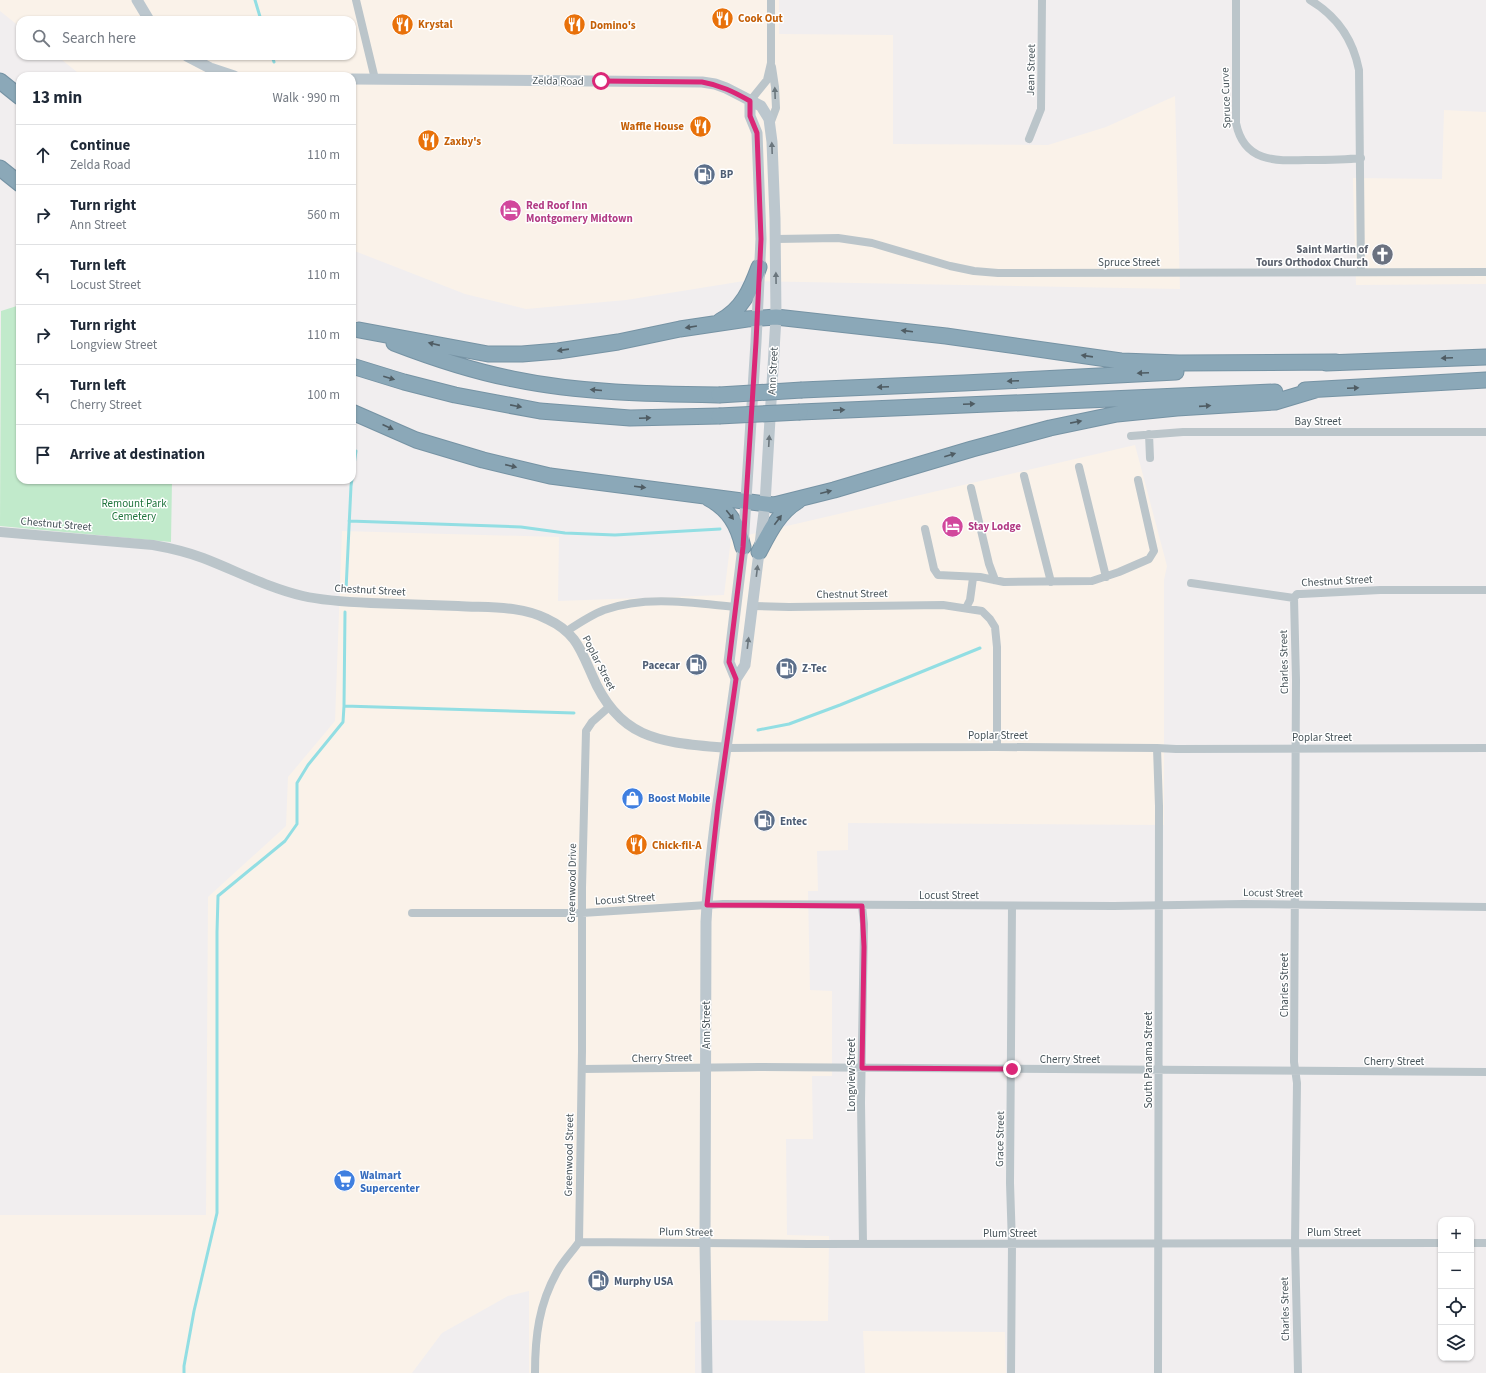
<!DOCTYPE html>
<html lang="en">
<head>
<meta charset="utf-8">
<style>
	body { margin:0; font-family:"Source Sans 3",sans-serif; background:#f6f6f7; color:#1f2937 }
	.controls { position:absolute; right:12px; bottom:12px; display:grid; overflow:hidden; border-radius:8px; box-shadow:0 1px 3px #0004 }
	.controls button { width:36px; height:36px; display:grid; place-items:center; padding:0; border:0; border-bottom:1px solid #e0e1e3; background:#fff; color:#1f2937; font:20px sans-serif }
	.stop { position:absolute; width:12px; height:12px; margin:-9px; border:3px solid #db2777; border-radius:50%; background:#fff }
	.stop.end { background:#db2777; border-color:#fff; box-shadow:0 1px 4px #0008 }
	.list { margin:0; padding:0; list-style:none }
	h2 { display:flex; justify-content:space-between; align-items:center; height:52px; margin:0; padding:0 16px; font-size:17px }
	h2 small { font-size:13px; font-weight:400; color:#747a83 }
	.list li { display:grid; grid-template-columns:26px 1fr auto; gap:12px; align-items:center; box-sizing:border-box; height:60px; padding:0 16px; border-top:1px solid #e0e1e3 }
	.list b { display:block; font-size:15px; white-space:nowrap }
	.list p { margin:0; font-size:13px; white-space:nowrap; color:#747a83 }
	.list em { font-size:13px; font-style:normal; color:#747a83 }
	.icon { flex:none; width:22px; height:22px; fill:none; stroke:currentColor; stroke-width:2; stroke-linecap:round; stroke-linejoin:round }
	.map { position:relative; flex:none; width:1486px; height:1373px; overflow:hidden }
	.search { position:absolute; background:#fff; box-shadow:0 1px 3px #0004; left:16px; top:16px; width:340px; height:44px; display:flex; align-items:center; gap:10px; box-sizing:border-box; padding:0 14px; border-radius:12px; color:#747a83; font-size:15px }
	.panel { position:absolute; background:#fff; box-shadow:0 1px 3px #0004; left:16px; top:72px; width:340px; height:412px; border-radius:12px }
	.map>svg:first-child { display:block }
</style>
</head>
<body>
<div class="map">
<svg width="1486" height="1373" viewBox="0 0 1486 1373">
	<rect width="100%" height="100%" fill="#f1eeef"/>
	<!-- commercial -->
	<path fill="#faf2e9" d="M 0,0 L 779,0 L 779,34 L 893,35 L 893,144 L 1048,145 L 1106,127 L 1175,96 L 1180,289 L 744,281 L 626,300 L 526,309 L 465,294 L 352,250 L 352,76 L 82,76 L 57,56 L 352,56 L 352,20 L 20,20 L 20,27 L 0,11 Z
		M 1444,110 L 1486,112 L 1486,284 L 1356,285 L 1353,178 L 1442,179 Z
		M 1135,445 L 1167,566 L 1164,580 L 1164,825 L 848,823 L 848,850 L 817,851 L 818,891 L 808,891 L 810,990 L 832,991 L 832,1076 L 812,1076 L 813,1139 L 786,1139 L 787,1235 L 829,1236 L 828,1321 L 713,1320 L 695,1322 L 695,1373 L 529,1373 L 529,1291 L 508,1296 L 442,1333 L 412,1373 L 0,1373 L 0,1215 L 206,1215 L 208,897 L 286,826 L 288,777 L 335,721 L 342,531 L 559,537 L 558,601 L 724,595 L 731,539 Z
		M 863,1331 L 1005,1332 L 1006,1373 L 865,1373 Z"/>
	<!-- green -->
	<path fill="#c1eacb" d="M 20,305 L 20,480 L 172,480 L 171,542 L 0,526 L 1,311 Z"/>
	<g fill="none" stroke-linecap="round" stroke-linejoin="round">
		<!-- stream -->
		<path stroke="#92dee3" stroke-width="3" d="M 255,0 L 261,20
			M 272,56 L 274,62
			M 349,521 L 521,527 L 565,533 L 615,535 L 720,529
			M 346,590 L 351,486 L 356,451
			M 344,706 L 574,713
			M 758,730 L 789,724 L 840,705 L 980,648
			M 184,1373 L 184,1366 L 194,1311 L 217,1213 L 217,932 L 218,896 L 285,841 L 297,824 L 297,783 L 308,765 L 343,722 L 344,706 L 345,612"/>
		<defs>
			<path id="motorway" d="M 0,81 L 20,97
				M 0,168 L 20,184
				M 720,321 C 742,310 751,289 759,267
				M 359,330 L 488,354 L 522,354 L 558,351 L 618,342 L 680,329 L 747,319 L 776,317 L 946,336 L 1121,361 L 1179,363 L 1336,362
				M 394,343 C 433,358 472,371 513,379 C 580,393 650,394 719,395
				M 1326,363 L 1486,357
				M 352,366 L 404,382 L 455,395 L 540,411 L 630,418 L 719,416
				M 802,390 L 964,383 L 1176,372
				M 1305,390 L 1486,380
				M 352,412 L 416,440 L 483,460 L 550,476 L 774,505 L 834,490 L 972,449 L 1050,428 L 1117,414 L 1177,408 L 1275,402 L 1315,390
				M 800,412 L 1275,392
				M 708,498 C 729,509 738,525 743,547
				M 759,552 C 769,533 779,512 798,501"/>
		</defs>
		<!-- motorway casing -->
		<use href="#motorway" stroke="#7693a4" stroke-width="17"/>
		<!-- minor -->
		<path stroke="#bbc5ca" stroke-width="8" d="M 356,0 L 375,79
			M 1236,0 L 1236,123 C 1244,163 1276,161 1309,160 C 1326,160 1343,160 1361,158
			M 1310,0 C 1337,16 1353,39 1359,70 L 1361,272
			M 750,101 L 767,80 L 771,63 L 771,0
			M 770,124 L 776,108 L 775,87 L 772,67
			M 1029,139 L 1041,109 L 1042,0
			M 776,239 L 838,238 L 872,243 L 950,266 L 974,271 L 998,273 L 1486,272
			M 1149,434 L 1150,458
			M 1131,436 L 1183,432 L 1486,432
			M 1079,467 L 1106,577
			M 1024,476 L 1051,582
			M 971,488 L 989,564 L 995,580
			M 925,529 L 934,569 L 938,575 L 980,577 L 1004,582 L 1092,581 L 1119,572 L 1149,559 L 1154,551 L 1138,480
			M 1191,583 L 1294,598 L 1297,594 L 1301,594 L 1380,590 L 1486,590
			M 1294,598 L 1296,680 L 1294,1062 L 1297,1083 L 1295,1243 L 1298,1373
			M 752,606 L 789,607 L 943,605 L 982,611 L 990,619 L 995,627 L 997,647 L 997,747
			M 966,608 L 970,600 L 973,578
			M 567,631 C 579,623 591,615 604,610 C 647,595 693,603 736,607
			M 727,748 L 997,747 L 1157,748 L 1176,749 L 1486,748
			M 1157,748 L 1159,806 L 1158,1373
			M 862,906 L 864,924 L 861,1103 L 863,1244
			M 412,913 L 582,913 L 723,904 L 1114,906 L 1243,904 L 1486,907
			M 582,1069 L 758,1067 L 1486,1072
			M 579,1242 L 808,1244 L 1441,1243
			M 579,1242 L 582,1051 L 582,888 L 586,731 L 592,722 L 609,707
			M 1471,1243 L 1486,1243
			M 535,1373 C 535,1336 539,1304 557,1272 C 563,1261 572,1252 579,1242
			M 1011,1373 L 1012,1244 L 1010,1183 L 1012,906"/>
		<!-- tertiary -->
		<path stroke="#bbc5ca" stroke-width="10" d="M 0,532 L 153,545 C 170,548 187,552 203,558 C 237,571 268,588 303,596 C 325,601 348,602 371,603 C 400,604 429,605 458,606 C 487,608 520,605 547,619 C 575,632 580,648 592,675 C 620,742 663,742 727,748"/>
		<!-- secondary -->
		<path stroke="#bcc7ce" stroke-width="11" d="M 137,0 L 149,20
			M 187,56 L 210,68 L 234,76
			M 352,79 L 702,82 L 715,84 L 726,88 L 761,106 L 769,119 L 772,142 L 775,219 L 776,317 L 765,504 L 745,665 L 736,679 C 725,760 710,841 706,922 L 705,1244 L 707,1373
			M 736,679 L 729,662 L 743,547 L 756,342 L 761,239 L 757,133 L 750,116 L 750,101"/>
		<!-- motorway -->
		<use href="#motorway" stroke="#8ba8b8" stroke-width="15"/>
		<defs>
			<path id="motorway-bridge" d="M 719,395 L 802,390
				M 719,416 L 800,412"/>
		</defs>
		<!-- motorway-bridge casing -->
		<use href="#motorway-bridge" stroke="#7693a4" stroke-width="17" stroke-linecap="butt"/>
		<!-- motorway-bridge -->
		<use href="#motorway-bridge" stroke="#8ba8b8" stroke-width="15"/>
	</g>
	<!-- one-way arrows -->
	<defs><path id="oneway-solid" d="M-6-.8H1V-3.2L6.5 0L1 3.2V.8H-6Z"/></defs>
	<use fill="#6a767c" href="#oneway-solid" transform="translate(775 93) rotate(-92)"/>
	<g fill="#6b767d">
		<use href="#oneway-solid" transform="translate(772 148) rotate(-92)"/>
		<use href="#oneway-solid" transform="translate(776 278) rotate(-91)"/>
		<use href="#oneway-solid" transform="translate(769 441) rotate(-87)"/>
		<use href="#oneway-solid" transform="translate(757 571) rotate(-83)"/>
		<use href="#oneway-solid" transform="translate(748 643) rotate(-83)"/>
	</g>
	<g fill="#4f5c63">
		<use href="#oneway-solid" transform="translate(691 327) rotate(171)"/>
		<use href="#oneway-solid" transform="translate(907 331) rotate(-173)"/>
		<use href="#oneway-solid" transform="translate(434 344) rotate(-167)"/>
		<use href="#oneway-solid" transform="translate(563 350) rotate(172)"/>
		<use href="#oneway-solid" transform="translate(1087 356) rotate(-172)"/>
		<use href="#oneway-solid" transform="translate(1447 358) rotate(178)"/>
		<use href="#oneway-solid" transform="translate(1143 373) rotate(177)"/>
		<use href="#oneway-solid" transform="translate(389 378) rotate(16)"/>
		<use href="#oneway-solid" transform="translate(1013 381) rotate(177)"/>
		<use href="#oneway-solid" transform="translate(883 387) rotate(178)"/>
		<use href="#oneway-solid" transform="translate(1353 388) rotate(-3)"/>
		<use href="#oneway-solid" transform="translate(596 390) rotate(-175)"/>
		<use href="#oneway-solid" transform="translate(969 404) rotate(-3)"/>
		<use href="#oneway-solid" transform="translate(516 406) rotate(11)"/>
		<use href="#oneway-solid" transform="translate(1205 406) rotate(-4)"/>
		<use href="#oneway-solid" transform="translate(839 410) rotate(-2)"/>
		<use href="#oneway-solid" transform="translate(645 418) rotate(-2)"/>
		<use href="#oneway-solid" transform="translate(1076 422) rotate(-11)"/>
		<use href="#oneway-solid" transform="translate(388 427) rotate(24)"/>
		<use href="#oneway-solid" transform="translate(950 455) rotate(-17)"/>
		<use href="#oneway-solid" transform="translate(511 466) rotate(13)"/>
		<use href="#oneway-solid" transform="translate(640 487) rotate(7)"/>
		<use href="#oneway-solid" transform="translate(826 492) rotate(-14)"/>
		<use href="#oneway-solid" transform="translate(730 515) rotate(52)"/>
		<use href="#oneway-solid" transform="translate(778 520) rotate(-53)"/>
	</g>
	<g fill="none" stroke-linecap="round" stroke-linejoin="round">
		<!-- route -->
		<path stroke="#db2777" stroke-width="5" d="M 601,81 L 702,82 C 720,85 734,92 750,101 L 750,116 L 757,133 L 761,239 L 756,342 L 743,547 L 729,662 L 736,679 L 718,805 L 707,905 L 862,906 L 864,947 L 862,1068 L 1012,1069"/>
	</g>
	<!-- icons -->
	<defs>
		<symbol id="restaurant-disc" viewBox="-11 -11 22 22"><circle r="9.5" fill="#e8710a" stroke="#fff"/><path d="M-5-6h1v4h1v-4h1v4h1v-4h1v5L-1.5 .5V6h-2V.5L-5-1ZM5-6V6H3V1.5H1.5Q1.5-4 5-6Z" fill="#fff"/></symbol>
		<symbol id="fuel-disc" viewBox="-11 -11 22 22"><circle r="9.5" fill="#5c6f8a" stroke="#fff"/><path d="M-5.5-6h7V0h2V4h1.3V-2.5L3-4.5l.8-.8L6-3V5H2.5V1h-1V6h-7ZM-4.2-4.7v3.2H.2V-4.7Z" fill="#fff"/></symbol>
		<symbol id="hotel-disc" viewBox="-11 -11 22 22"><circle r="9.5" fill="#d1479c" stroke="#fff"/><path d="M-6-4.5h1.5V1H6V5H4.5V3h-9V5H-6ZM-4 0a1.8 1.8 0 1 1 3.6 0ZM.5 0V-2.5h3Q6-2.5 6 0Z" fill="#fff"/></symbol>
		<symbol id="church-disc" viewBox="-11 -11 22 22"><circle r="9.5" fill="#6b7280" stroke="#fff"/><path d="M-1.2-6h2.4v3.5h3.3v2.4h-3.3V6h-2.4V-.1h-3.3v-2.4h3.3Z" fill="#fff"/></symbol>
		<symbol id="shop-disc" viewBox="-11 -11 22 22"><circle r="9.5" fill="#3f7fe0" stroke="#fff"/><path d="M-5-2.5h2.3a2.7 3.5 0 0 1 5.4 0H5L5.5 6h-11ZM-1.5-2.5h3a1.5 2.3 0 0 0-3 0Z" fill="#fff"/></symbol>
		<symbol id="supermarket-disc" viewBox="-11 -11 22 22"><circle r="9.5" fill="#3f7fe0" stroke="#fff"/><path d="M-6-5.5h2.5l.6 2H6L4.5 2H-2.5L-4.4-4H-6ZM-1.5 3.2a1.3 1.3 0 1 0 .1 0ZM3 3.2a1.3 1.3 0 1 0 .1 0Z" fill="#fff"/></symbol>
	</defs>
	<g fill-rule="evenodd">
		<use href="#restaurant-disc" x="710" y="6" width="25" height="25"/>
		<use href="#restaurant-disc" x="390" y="12" width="25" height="25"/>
		<use href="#restaurant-disc" x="562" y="12" width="25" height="25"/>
		<use href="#restaurant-disc" x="688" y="114" width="25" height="25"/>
		<use href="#restaurant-disc" x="416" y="128" width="25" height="25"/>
		<use href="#fuel-disc" x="692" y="162" width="25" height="25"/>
		<use href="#hotel-disc" x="498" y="198" width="25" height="25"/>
		<use href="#church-disc" x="1370" y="242" width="25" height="25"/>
		<use href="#hotel-disc" x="940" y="514" width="25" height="25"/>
		<use href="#fuel-disc" x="684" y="652" width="25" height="25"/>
		<use href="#fuel-disc" x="774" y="656" width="25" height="25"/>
		<use href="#shop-disc" x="620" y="786" width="25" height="25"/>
		<use href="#fuel-disc" x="752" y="808" width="25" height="25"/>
		<use href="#restaurant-disc" x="624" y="832" width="25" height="25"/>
		<use href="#supermarket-disc" x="332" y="1168" width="25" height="25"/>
		<use href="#fuel-disc" x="586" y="1268" width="25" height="25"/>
	</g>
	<g text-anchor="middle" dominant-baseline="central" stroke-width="3" stroke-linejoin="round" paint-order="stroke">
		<!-- food labels -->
		<g font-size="11" font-weight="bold" fill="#c56008" stroke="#fff" text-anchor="start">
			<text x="738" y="18">Cook Out</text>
			<text x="418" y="24">Krystal</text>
			<text x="590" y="25">Domino's</text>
			<text x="684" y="126" text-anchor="end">Waffle House</text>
			<text x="444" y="141">Zaxby's</text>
			<text x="652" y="845">Chick-fil-A</text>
		</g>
		<!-- street labels -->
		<g font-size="11" fill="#48545a" stroke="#fff">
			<text transform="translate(1031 70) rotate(-89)">Jean Street</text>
			<text transform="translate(558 81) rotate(1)">Zelda Road</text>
			<text transform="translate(1226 98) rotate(-92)">Spruce Curve</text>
			<text x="1129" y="262">Spruce Street</text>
			<text transform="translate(773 371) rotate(-87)">Ann Street</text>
			<text x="1318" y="421">Bay Street</text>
			<text transform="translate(56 524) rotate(5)">Chestnut Street</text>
			<text transform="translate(1337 581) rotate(-3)">Chestnut Street</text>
			<text transform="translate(370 590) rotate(3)">Chestnut Street</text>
			<text transform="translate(852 594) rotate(-1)">Chestnut Street</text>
			<text transform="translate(1284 662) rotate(-91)">Charles Street</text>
			<text transform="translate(599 663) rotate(63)">Poplar Street</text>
			<text x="998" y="735">Poplar Street</text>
			<text x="1322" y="737">Poplar Street</text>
			<text transform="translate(572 883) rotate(-89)">Greenwood Drive</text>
			<text transform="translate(1273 893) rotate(1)">Locust Street</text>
			<text x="949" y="895">Locust Street</text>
			<text transform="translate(625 899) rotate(-4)">Locust Street</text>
			<text transform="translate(1284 985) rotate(-90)">Charles Street</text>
			<text transform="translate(706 1025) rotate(-90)">Ann Street</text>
			<text transform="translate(662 1058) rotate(-1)">Cherry Street</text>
			<text x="1070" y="1059">Cherry Street</text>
			<text transform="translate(1148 1060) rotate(-90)">South Panama Street</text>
			<text x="1394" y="1061">Cherry Street</text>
			<text transform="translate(851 1075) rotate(-90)">Longview Street</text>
			<text transform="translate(1000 1139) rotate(-89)">Grace Street</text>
			<text transform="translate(569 1155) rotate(-89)">Greenwood Street</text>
			<text transform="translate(686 1232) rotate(1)">Plum Street</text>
			<text x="1334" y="1232">Plum Street</text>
			<text x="1010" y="1233">Plum Street</text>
			<text transform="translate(1285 1309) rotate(-91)">Charles Street</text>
		</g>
		<!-- service labels -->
		<g font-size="11" font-weight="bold" fill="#4e5e75" stroke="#fff" text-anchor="start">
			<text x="720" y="174">BP</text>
			<text x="680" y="665" text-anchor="end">Pacecar</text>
			<text x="802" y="668">Z-Tec</text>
			<text x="780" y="821">Entec</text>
			<text x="614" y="1281">Murphy USA</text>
		</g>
		<!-- hotel labels -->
		<g font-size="11" font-weight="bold" fill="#b23c85" stroke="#fff" text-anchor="start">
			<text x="526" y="205">Red Roof Inn<tspan x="526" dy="13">Montgomery Midtown</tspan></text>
			<text x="968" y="526">Stay Lodge</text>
		</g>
		<!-- worship labels -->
		<g font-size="11" font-weight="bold" fill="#5b616d" stroke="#fff" text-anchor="end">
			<text x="1368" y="249">Saint Martin of<tspan x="1368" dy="13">Tours Orthodox Church</tspan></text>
		</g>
		<!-- park labels -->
		<g font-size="11" fill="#20743d" stroke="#fff">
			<text x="134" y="503">Remount Park<tspan x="134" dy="13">Cemetery</tspan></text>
		</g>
		<!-- shop labels -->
		<g font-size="11" font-weight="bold" fill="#366cbe" stroke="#fff" text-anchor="start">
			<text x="648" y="798">Boost Mobile</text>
			<text x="360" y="1175">Walmart<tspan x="360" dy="13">Supercenter</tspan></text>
		</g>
	</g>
</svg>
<div class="controls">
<button>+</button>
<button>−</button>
<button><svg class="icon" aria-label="locate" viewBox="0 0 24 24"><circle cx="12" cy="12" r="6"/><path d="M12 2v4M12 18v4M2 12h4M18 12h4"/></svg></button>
<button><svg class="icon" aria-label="layers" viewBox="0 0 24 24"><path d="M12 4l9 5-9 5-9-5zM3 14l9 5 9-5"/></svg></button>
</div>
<div class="stop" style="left:601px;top:81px"></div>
<div class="stop end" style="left:1012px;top:1069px"></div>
<div class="search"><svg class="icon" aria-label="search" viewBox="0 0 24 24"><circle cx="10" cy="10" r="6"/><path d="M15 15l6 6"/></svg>Search here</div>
<section class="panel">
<h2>13 min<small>Walk · 990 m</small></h2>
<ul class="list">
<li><svg class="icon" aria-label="ahead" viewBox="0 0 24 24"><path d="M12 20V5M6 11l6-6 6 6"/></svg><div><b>Continue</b><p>Zelda Road</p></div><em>110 m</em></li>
<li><svg class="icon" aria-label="right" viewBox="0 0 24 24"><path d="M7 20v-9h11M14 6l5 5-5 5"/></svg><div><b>Turn right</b><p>Ann Street</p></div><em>560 m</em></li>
<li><svg class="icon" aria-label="left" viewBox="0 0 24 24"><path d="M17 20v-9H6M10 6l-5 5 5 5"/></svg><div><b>Turn left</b><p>Locust Street</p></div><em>110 m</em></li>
<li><svg class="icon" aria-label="right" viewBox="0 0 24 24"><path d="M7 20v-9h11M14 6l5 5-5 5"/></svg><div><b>Turn right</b><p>Longview Street</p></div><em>110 m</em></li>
<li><svg class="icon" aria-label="left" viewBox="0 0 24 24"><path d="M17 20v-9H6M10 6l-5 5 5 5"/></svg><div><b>Turn left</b><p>Cherry Street</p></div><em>100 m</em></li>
<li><svg class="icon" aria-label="arrive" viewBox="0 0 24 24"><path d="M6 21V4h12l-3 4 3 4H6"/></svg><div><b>Arrive at destination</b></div></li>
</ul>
</section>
</div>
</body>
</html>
